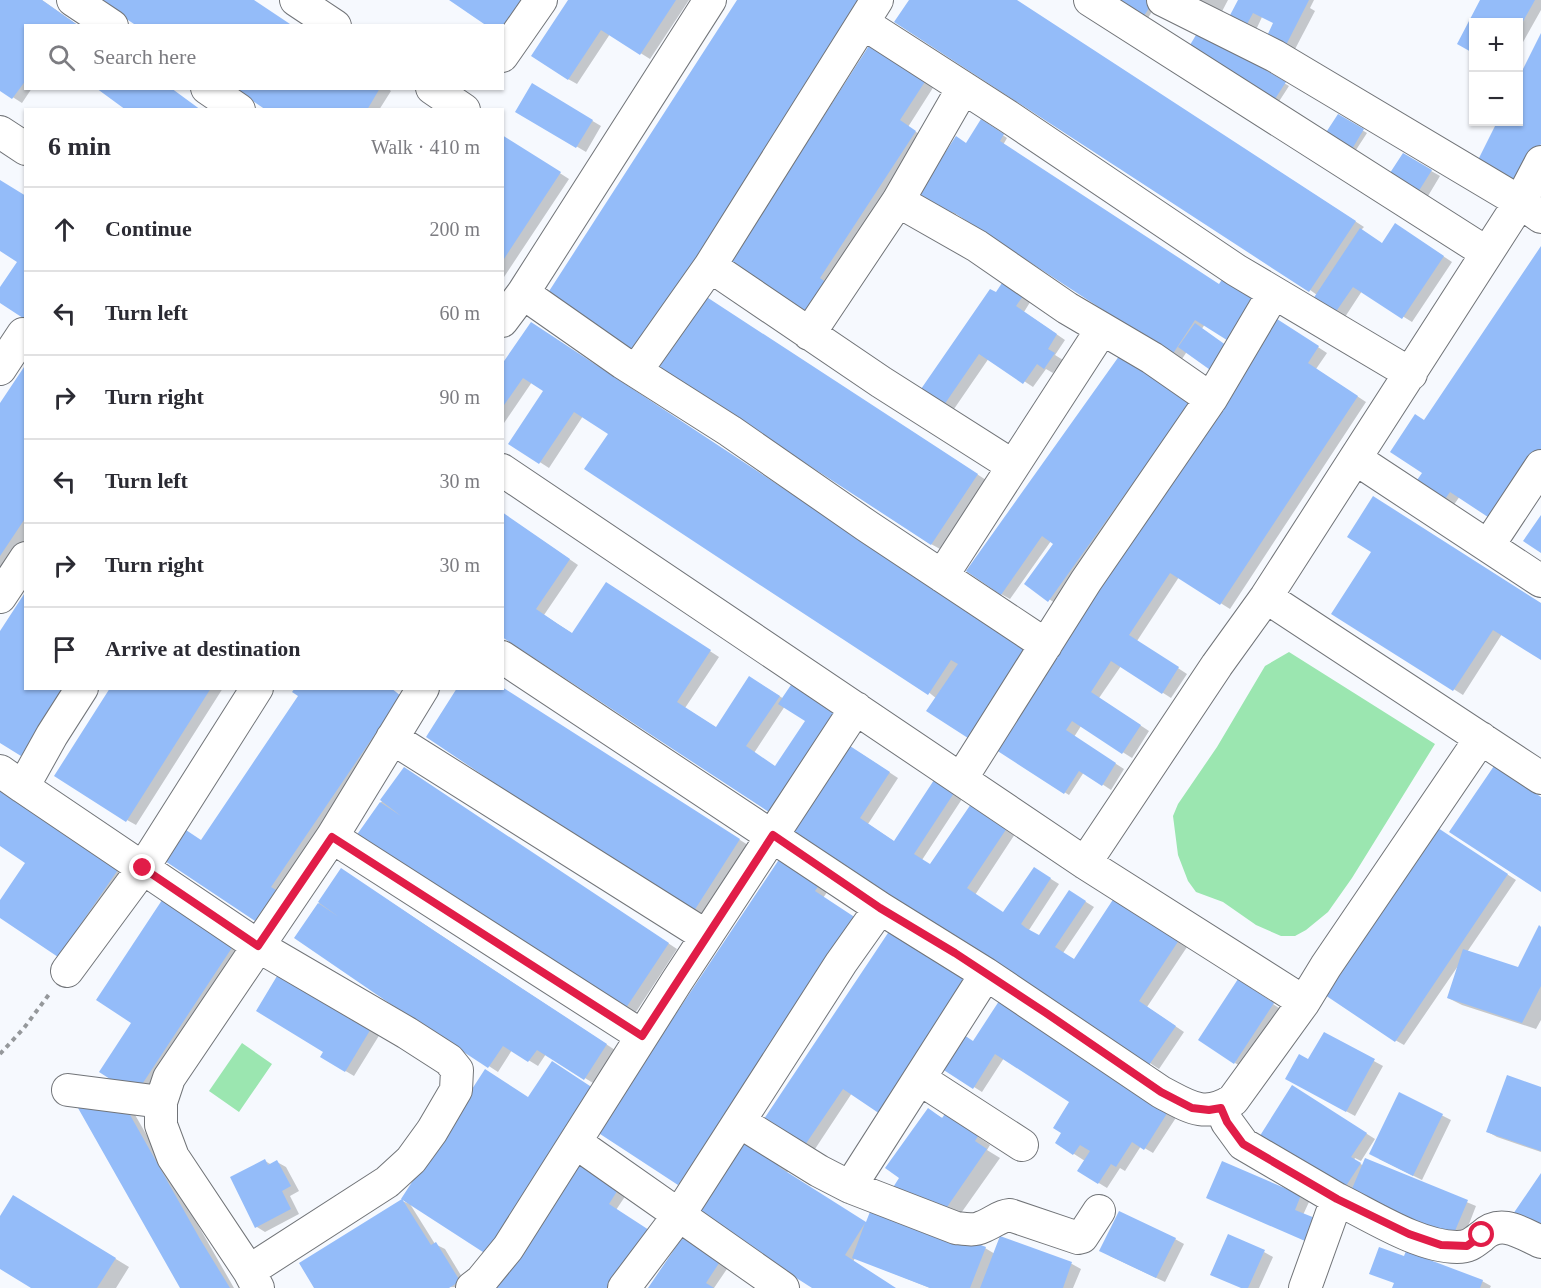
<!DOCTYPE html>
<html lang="en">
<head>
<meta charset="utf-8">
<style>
	body { margin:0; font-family:Georgia,serif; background:#f7f7f7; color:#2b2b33 }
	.controls { position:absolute; right:18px; top:18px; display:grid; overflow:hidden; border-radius:0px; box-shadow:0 2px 4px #0004 }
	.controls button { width:54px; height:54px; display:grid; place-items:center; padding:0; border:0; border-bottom:2px solid #e1e1e2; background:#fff; color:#2b2b33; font:30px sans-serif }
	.stop { position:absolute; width:18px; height:18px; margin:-14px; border:4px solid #e11d48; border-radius:50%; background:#fff }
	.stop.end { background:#e11d48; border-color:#fff; box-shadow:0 2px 6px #0008 }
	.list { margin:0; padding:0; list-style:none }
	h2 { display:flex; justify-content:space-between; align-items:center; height:78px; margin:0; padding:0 24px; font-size:26px }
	h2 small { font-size:20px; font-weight:400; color:#7c7c81 }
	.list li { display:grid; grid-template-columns:39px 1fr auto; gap:18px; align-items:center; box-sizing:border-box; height:84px; padding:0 24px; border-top:2px solid #e1e1e2 }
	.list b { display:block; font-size:22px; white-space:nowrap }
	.list em { font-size:20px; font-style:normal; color:#7c7c81 }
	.icon { flex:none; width:33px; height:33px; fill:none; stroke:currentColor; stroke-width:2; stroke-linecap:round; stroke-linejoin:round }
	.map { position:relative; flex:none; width:1541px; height:1288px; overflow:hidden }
	.search { position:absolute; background:#fff; box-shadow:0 2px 4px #0004; left:24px; top:24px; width:480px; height:66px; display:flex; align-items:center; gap:15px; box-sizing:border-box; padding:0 21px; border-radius:0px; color:#7c7c81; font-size:22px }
	.panel { position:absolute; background:#fff; box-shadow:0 2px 4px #0004; left:24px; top:108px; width:480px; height:582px; border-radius:0px }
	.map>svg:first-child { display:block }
</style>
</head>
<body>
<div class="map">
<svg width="1541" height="1288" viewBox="0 0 1541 1288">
	<rect width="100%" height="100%" fill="#f6f9fe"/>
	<!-- green -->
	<path fill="#9be6b0" d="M 1289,652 L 1435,744 L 1352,878 L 1328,912 L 1306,930 L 1295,936 L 1281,936 L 1256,925 L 1223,902 L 1196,892 L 1188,881 L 1178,855 L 1173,816 L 1178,804 L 1217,747 L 1265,666 Z
		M 242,1043 L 272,1064 L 239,1112 L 209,1091 Z"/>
	<!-- shadow -->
	<path fill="#0003" fill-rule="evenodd" d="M 0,0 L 42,0 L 79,26 L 26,26 L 26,88 L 32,88 L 22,103 L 0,89 Z
		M 452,0 L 533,0 L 502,34 L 502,26 Z
		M 570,0 L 689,0 L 650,59 L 610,34 L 577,84 L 568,79 Z
		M 739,0 L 875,0 L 642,359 Z
		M 911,0 L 1015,0 L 1364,227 L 1361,230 L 1388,248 L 1404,230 L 1452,262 L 1412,322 L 1362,291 L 1345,317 L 1336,312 L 1317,295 Z
		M 1106,0 L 1147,0 L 1156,5 L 1145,23 Z
		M 1182,0 L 1228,0 L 1218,19 Z
		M 1239,0 L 1314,0 L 1310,8 L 1315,11 L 1294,51 L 1277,43 L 1275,23 L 1262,17 L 1255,32 L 1239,24 Z
		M 1482,0 L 1541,0 L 1541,10 L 1518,51 L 1518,22 L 1474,22 L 1474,52 L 1459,44 Z
		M 1199,32 L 1289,86 L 1278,103 Z
		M 873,43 L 936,83 L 908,127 L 924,137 L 835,289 L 748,234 Z
		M 532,85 L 601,126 L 586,152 L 517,111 Z
		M 236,88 L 387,88 L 391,91 L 379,110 L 268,110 Z
		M 1339,116 L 1367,133 L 1356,150 L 1328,133 Z
		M 982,121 L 1007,138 L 1003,145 L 1205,324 L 1182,359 L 957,213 L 955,217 L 920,194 L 967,144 Z
		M 502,136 L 569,179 L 502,280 Z
		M 1403,155 L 1440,176 L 1425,201 L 1388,179 Z
		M 1541,249 L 1541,469 L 1460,496 L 1453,506 L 1444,501 L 1424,472 L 1425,421 Z
		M 1005,282 L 1032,299 L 1024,312 L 1065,340 L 1055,355 L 1063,360 L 1053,373 L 1046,369 L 1033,387 L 989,358 L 954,409 L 923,389 Z
		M 708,299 L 986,480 L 940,549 L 931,544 Z
		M 1286,326 L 1327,353 L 1316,369 L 1366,402 L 1230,609 L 1179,577 L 1137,641 L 1187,674 L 1171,698 L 1121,666 L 1099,698 L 1149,731 L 1132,758 L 1081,726 L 1074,737 L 1124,769 L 1111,790 L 1084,772 L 1069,795 L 995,748 Z
		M 1131,360 L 1199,408 L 1058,605 L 1026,584 L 1055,543 L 1051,541 L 1010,599 L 1001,594 Z
		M 502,366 L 1038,657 L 937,699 L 610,433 L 583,416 L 549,468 L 510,443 L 545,391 L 532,382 L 502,426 Z
		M 26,367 L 26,538 L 0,577 L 0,405 Z
		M 502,513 L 578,565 L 544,615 L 573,634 L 615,589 L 719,657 L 685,708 L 717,728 L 759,683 L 784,699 L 849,718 L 787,822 L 535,658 ZM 785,706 L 808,719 L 776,767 L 754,753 Z
		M 1373,552 L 1541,604 L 1541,659 L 1502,634 L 1463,695 L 1333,613 Z
		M 111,688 L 223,688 L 136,825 L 127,820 Z
		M 409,702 L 264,925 L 256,919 L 201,841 L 308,703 Z
		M 576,737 L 748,845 L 704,915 L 695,910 Z
		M 860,753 L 898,778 L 868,824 L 895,842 L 944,787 L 962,799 L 922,860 L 931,866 L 971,806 L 1015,834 L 975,895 L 1004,914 L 1043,874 L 1059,884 L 1029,930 L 1039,937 L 1070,892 L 1094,907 L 1063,953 L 1075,960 L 1123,905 L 1187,947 L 1147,1007 L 1184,1032 L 1159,1069 L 796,831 Z
		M 404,769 L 677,949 L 632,1018 L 358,836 Z
		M 1447,835 L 1516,880 L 1467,952 L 1518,969 L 1541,928 L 1541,1020 L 1536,1029 L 1462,1005 L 1448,998 L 1458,966 L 1404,1045 L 1395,1040 Z
		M 0,844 L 135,873 L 68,961 L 0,916 L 0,903 L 27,863 Z
		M 784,854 L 832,885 L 823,898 L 864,924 L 688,1189 L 599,1131 Z
		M 342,870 L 615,1050 L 593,1083 L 546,1054 L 538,1066 L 512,1050 L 498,1072 L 390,1002 L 296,937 Z
		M 168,893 L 247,943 L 145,1099 L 136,1094 Z
		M 891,932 L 852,1093 L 815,1149 L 766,1119 Z
		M 281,974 L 380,1034 L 354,1076 L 322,1057 L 325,1052 Z
		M 1247,987 L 1282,1010 L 1244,1068 L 1235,1063 Z
		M 1324,1034 L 1383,1066 L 1355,1116 L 1287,1079 L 1309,1061 Z
		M 974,1042 L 1179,1113 L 1153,1153 L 1141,1146 L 1125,1171 L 1120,1168 L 1107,1188 L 1079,1171 L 1085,1161 L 1057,1143 L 1063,1132 L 1071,1102 L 1004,1058 L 982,1092 L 974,1087 Z
		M 1541,1089 L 1541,1152 L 1497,1137 L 1488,1132 Z
		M 1301,1092 L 1375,1139 L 1361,1161 L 1355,1158 L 1354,1160 L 1364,1166 L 1366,1160 L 1476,1206 L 1462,1242 L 1350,1199 Z
		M 1400,1094 L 1451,1120 L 1422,1180 L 1379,1159 Z
		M 80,1110 L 134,1113 L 234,1288 L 182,1288 Z
		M 928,1110 L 944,1119 L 959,1124 L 990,1145 L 987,1150 L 1000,1158 L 959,1216 L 901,1178 Z
		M 747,1138 L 791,1166 L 787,1173 L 867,1224 L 985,1248 L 995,1254 L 1001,1238 L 1072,1264 L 1081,1269 L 1073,1288 L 930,1288 L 855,1258 L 853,1262 L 894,1288 L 815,1288 Z
		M 584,1156 L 632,1186 L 616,1210 L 623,1288 Z
		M 265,1161 L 272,1165 L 277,1162 L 286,1167 L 299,1191 L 290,1196 L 299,1214 L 265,1232 L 257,1227 Z
		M 1300,1197 L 1309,1202 L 1303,1215 L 1312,1242 L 1267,1223 Z
		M 402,1201 L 410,1204 L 435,1244 L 445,1249 L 468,1287 L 316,1288 Z
		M 27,1205 L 129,1267 L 116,1288 L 34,1288 L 0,1267 L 0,1218 Z
		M 696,1239 L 731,1263 L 714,1288 L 650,1288 Z
		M 1175,1239 L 1184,1244 L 1165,1282 L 1110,1256 Z
		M 1264,1252 L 1273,1257 L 1259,1288 L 1242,1288 Z
		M 1482,1281 L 1491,1286 L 1490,1288 L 1393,1288 Z"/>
	<!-- building -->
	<path fill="#94bcf9" d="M 0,0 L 42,0 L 79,26 L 26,26 L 26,80 L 12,99 L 0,91 Z
		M 98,0 L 254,0 L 293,26 L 137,26 Z
		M 449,0 L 521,0 L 503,26 L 487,26 Z
		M 568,0 L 676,0 L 640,55 L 601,30 L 568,80 L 531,56 Z
		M 737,0 L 862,0 L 633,355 L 544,299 Z
		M 909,0 L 1017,0 L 1356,221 L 1309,292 L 894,22 Z
		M 1103,0 L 1150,0 L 1153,2 L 1140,22 Z
		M 1238,0 L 1309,0 L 1285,47 L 1266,38 L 1273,23 L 1253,13 L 1245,28 L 1228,19 Z
		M 1480,0 L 1535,0 L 1518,30 L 1518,22 L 1473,22 L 1473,53 L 1457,44 Z
		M 1199,30 L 1286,82 L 1273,102 L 1187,50 Z
		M 1541,33 L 1541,144 L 1520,185 L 1476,164 L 1497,122 L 1518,122 L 1518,79 Z
		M 872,41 L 928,77 L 900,120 L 916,131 L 820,278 L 827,283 L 806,316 L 724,264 L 780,184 Z
		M 532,83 L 593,120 L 576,148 L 515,112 Z
		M 96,88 L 171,88 L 201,110 L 126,110 Z
		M 234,88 L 380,88 L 367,110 L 266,110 Z
		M 1338,114 L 1364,129 L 1352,149 L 1325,134 Z
		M 981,119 L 1004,134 L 1000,141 L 1219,284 L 1223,278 L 1257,300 L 1230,342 L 1195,320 L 1172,355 L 953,212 L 950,216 L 917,195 L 956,136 L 966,143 Z
		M 502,135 L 561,172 L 502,262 Z
		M 1403,153 L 1432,170 L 1415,197 L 1386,179 Z
		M 0,180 L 26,196 L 26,320 L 0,303 L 0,287 L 17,262 L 0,251 Z
		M 1395,223 L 1444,256 L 1402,319 L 1353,287 L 1335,313 L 1313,299 L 1360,228 L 1382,243 Z
		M 1541,246 L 1541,450 L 1494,521 L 1450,492 L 1443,502 L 1415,483 L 1422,473 L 1390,452 L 1415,414 L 1424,420 Z
		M 1004,280 L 1025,293 L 1016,306 L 1057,334 L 1048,349 L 1055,353 L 1044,369 L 1037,364 L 1023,384 L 979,354 L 944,405 L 921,389 L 990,289 L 996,292 Z
		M 699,292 L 978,474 L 931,545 L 652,363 Z
		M 1277,319 L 1319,346 L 1308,363 L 1358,396 L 1220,605 L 1170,573 L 1129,635 L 1179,667 L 1162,694 L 1111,661 L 1091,692 L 1141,725 L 1122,754 L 1072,721 L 1066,730 L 1116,763 L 1102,786 L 1079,771 L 1064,794 L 993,748 Z
		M 531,322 L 1030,651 L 971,740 L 926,711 L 958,664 L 951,660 L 928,695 L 760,585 L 584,469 L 608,434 L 574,412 L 539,464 L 508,444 L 543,391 L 523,378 L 502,408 L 502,364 Z
		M 1195,323 L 1230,348 L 1213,372 L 1178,347 Z
		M 1122,352 L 1191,402 L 1048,602 L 1024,584 L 1053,544 L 1042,536 L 1001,595 L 966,571 Z
		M 26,364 L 26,517 L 0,556 L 0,403 Z
		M 1373,496 L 1541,603 L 1541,660 L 1493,630 L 1453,691 L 1331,614 L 1371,552 L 1347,537 Z
		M 502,512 L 570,559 L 536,609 L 558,624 L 572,633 L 606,582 L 711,650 L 677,702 L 716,727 L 749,676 L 780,696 L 746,746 L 775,766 L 805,721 L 778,704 L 793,682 L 846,715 L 778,818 L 502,637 Z
		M 1541,515 L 1541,553 L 1523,541 Z
		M 26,591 L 26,688 L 65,688 L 21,756 L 0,743 L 0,631 Z
		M 502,687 L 740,839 L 694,911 L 521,801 L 426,737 L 457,688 L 502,688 Z
		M 110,688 L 211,688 L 126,822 L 54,776 Z
		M 295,688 L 391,688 L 401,696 L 271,887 L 276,890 L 255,921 L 165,861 L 186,830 L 201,840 L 298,696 L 292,692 Z
		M 850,746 L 890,772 L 860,818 L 894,841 L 934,780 L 954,793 L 914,854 L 930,864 L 971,804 L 1007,828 L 967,888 L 1003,912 L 1034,867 L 1051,878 L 1021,924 L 1026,928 L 1039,935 L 1069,890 L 1086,901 L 1055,947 L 1074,959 L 1114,898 L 1179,940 L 1139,1001 L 1176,1026 L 1149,1065 L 793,831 Z
		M 1494,766 L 1541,797 L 1541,892 L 1449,832 Z
		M 404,767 L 669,943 L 622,1014 L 356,836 L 380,802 L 401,816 L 380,800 Z
		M 0,781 L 122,864 L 58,957 L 0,918 L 0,900 L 25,863 L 0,846 Z
		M 1438,828 L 1508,874 L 1395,1042 L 1325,995 Z
		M 784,852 L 824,878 L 815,891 L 856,918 L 678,1185 L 597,1132 Z
		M 341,868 L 436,932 L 607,1044 L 584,1080 L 537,1050 L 528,1062 L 503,1046 L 488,1068 L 389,1003 L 294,938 L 318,903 L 339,917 L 318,902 Z
		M 168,891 L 239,937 L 135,1095 L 99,1072 L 131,1023 L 96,1000 Z
		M 1539,925 L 1541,927 L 1541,986 L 1522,1023 L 1447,998 L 1463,949 L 1518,967 Z
		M 890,930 L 971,983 L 883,1116 L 843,1089 L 805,1145 L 764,1119 Z
		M 280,971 L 372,1027 L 345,1072 L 320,1057 L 323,1052 L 256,1011 Z
		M 1238,979 L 1274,1003 L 1234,1064 L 1198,1040 Z
		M 1001,998 L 1171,1107 L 1144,1150 L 1132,1142 L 1116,1167 L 1111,1164 L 1098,1184 L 1077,1171 L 1090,1151 L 1080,1145 L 1073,1155 L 1055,1143 L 1061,1133 L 1053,1128 L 1069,1102 L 995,1054 L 973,1089 L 936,1065 L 958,1031 L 973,1041 Z
		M 1324,1032 L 1375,1059 L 1346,1112 L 1285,1079 L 1299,1054 L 1308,1059 Z
		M 552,1061 L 593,1088 L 486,1254 L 401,1199 L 485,1069 L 528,1097 Z
		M 1507,1075 L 1541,1087 L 1541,1151 L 1486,1132 Z
		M 1292,1085 L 1367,1133 L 1351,1157 L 1361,1163 L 1340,1195 L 1256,1142 Z
		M 1399,1092 L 1443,1114 L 1413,1176 L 1369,1154 Z
		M 125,1106 L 200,1239 L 230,1288 L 180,1288 L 78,1108 Z
		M 928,1108 L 942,1118 L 945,1114 L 978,1136 L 975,1141 L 987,1149 L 945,1210 L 935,1203 L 932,1207 L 892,1189 L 899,1178 L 885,1168 Z
		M 746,1136 L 783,1160 L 779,1167 L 866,1222 L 873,1204 L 986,1247 L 970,1288 L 930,1288 L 852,1258 L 865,1223 L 845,1255 L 896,1288 L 812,1288 L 696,1214 Z
		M 584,1154 L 624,1180 L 609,1204 L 649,1230 L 610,1288 L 494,1288 Z
		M 1365,1158 L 1468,1200 L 1452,1238 L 1349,1196 Z
		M 265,1159 L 268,1165 L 277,1160 L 291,1186 L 282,1191 L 291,1209 L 255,1228 L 230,1177 Z
		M 1222,1161 L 1301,1195 L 1295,1210 L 1315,1218 L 1305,1241 L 1206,1198 Z
		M 1541,1173 L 1541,1234 L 1511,1217 Z
		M 13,1195 L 116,1258 L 97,1288 L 31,1288 L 0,1269 L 0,1216 Z
		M 402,1199 L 431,1245 L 436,1242 L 460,1281 L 449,1288 L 314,1288 L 299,1263 Z
		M 1119,1211 L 1176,1238 L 1156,1278 L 1099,1251 Z
		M 686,1232 L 723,1257 L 706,1283 L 714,1288 L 648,1288 Z
		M 1228,1234 L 1265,1250 L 1248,1288 L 1241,1288 L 1210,1275 Z
		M 1000,1236 L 1072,1262 L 1063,1288 L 980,1288 Z
		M 1379,1247 L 1404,1256 L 1406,1251 L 1483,1280 L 1480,1288 L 1392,1288 L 1394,1283 L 1369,1274 Z"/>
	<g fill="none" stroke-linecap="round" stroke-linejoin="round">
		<defs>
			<path id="street" d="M 73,0 L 112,26
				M 296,0 L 335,26
				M 1090,0 L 1487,253
				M 1163,0 L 1275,56 L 1520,202 L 1541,162
				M 863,23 L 1009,117 L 1236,270 L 1411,374
				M 502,56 L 541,0
				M 207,88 L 239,110
				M 432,88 L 464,110
				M 0,132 L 26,149
				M 898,201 L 977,246 L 1067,308 L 1152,358 L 1211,399 L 1086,581 L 961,779
				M 710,266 L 877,0
				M 523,293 L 623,363 L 730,431 L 867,526 L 1046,645
				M 502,321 L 523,293 L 710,0
				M 809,334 L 898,201 L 963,88
				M 0,369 L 23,334
				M 636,371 L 710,266 L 881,382 L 1013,466
				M 1211,399 L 1273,294
				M 1356,459 L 1541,581
				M 502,470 L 1085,863 L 1304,1002 L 1326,966 L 1481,738
				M 1488,546 L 1541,466
				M 942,576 L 1102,329
				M 0,597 L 26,558
				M 1266,597 L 1541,778
				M 502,657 L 880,908 L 841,963 L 679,1215 L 624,1288
				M 82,688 L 52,735 L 23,787 L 258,946 L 407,1033 L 449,1060 L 457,1070 L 456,1090 L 432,1131 L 411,1160 L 387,1182 L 249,1271
				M 392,738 L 706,936
				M 0,771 L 23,787
				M 332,837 L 642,1036
				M 1085,863 L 1217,665 L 1266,597 L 1520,202 L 1541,217
				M 880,908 L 986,974 L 1161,1092 C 1188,1106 1204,1119 1233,1100 L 1304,1002
				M 67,971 L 143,868 L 257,688
				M 920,1079 L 1022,1145
				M 68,1090 L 161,1102
				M 1221,1108 L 1227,1122 L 1243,1144 L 1337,1199 L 1305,1288
				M 740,1122 L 819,1171 L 850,1187 L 956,1228 C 965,1229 974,1231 982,1227 C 993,1223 999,1216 1010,1215 L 1078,1238 L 1082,1237 L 1099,1211
				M 575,1142 L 783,1288
				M 850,1187 L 986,974
				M 1337,1199 C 1372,1216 1419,1247 1457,1247 C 1469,1247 1473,1243 1482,1236 C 1501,1218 1521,1233 1541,1242
				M 258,1288 L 249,1271 L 173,1157 L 161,1125 L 161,1102 L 169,1078 L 332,837 L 423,688
				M 472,1288 L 481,1281 L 508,1248 L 677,981 L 856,708"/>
		</defs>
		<!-- street casing -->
		<use href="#street" stroke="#717478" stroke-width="34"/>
		<!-- path -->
		<path stroke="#95989b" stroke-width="4" stroke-dasharray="4.5 4.5" stroke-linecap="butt" d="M 0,1054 L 24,1028 L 50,993"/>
		<!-- street -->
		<use href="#street" stroke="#fff" stroke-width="32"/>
	</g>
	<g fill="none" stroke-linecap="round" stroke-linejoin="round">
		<!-- route -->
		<path stroke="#e11d48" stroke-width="8" d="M 143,868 L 258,946 L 332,837 L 642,1036 L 773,835 L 880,908 L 955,953 L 1046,1013 L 1161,1092 L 1192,1108 L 1209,1110 L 1221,1108 L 1227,1122 L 1243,1144 L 1337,1199 L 1409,1234 L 1441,1245 L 1467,1246 L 1482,1235"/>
	</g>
</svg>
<div class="controls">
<button>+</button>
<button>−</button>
</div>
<div class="stop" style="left:1482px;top:1235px"></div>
<div class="stop end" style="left:143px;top:868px"></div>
<div class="search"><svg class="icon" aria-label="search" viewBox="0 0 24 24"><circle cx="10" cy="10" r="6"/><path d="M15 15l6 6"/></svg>Search here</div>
<section class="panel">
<h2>6 min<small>Walk · 410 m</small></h2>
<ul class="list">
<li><svg class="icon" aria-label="ahead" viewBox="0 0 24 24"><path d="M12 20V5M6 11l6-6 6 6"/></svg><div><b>Continue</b></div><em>200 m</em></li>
<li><svg class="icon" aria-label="left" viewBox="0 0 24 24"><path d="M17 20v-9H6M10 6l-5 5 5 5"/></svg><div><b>Turn left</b></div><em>60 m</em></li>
<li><svg class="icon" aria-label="right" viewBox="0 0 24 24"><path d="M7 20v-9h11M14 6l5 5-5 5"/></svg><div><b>Turn right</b></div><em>90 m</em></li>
<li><svg class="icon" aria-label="left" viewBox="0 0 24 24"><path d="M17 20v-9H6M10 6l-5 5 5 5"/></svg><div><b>Turn left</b></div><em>30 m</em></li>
<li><svg class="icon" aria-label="right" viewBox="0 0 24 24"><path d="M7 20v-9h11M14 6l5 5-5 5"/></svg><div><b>Turn right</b></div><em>30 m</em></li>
<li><svg class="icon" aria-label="arrive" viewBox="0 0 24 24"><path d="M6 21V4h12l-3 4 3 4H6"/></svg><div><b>Arrive at destination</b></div></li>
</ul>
</section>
</div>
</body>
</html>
